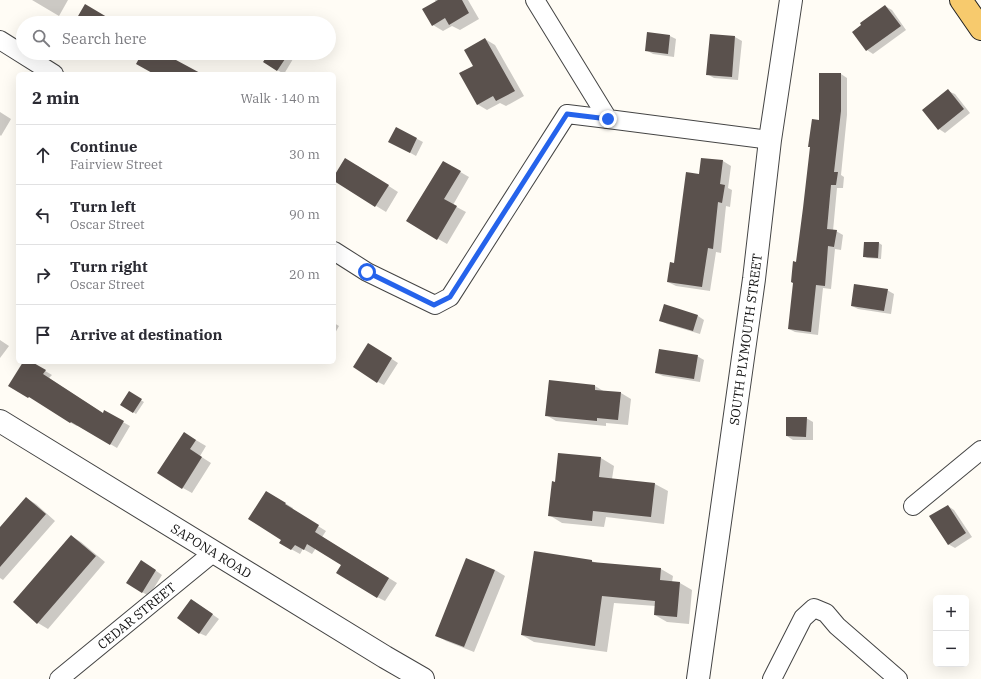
<!DOCTYPE html>
<html lang="en">
<head>
<meta charset="utf-8">
<style>
	body { margin:0; font-family:"IBM Plex Serif",serif; background:#f7f7f7; color:#2b2b33 }
	.controls { position:absolute; right:12px; bottom:12px; display:grid; overflow:hidden; border-radius:6px; box-shadow:0 4px 16px #0002 }
	.controls button { width:36px; height:36px; display:grid; place-items:center; padding:0; border:0; border-bottom:1px solid #e1e1e2; background:#fff; color:#2b2b33; font:20px sans-serif }
	.stop { position:absolute; width:12px; height:12px; margin:-9px; border:3px solid #2563eb; border-radius:50%; background:#fff }
	.stop.end { background:#2563eb; border-color:#fff; box-shadow:0 1px 4px #0008 }
	.list { margin:0; padding:0; list-style:none }
	h2 { display:flex; justify-content:space-between; align-items:center; height:52px; margin:0; padding:0 16px; font-size:17px }
	h2 small { font-size:13px; font-weight:400; color:#7c7c81 }
	.list li { display:grid; grid-template-columns:26px 1fr auto; gap:12px; align-items:center; box-sizing:border-box; height:60px; padding:0 16px; border-top:1px solid #e1e1e2 }
	.list b { display:block; font-size:15px; white-space:nowrap }
	.list p { margin:0; font-size:13px; white-space:nowrap; color:#7c7c81 }
	.list em { font-size:13px; font-style:normal; color:#7c7c81 }
	.icon { flex:none; width:22px; height:22px; fill:none; stroke:currentColor; stroke-width:2; stroke-linecap:round; stroke-linejoin:round }
	.map { position:relative; flex:none; width:981px; height:679px; overflow:hidden }
	.search { position:absolute; background:#fff; box-shadow:0 4px 16px #0002; left:16px; top:16px; width:320px; height:44px; display:flex; align-items:center; gap:10px; box-sizing:border-box; padding:0 14px; border-radius:22px; color:#7c7c81; font-size:15px }
	.panel { position:absolute; background:#fff; box-shadow:0 4px 16px #0002; left:16px; top:72px; width:320px; height:292px; border-radius:6px }
	.map>svg:first-child { display:block }
</style>
</head>
<body>
<div class="map">
<svg width="981" height="679" viewBox="0 0 981 679">
	<rect width="100%" height="100%" fill="#fffcf5"/>
	<!-- shadow -->
	<path fill="#0003" d="M 32,0 L 68,0 L 59,16 Z
		M 435,0 L 468,0 L 479,19 L 460,30 L 452,26 L 443,31 L 433,25 L 436,2 Z
		M 885,6 L 892,10 L 906,30 L 873,54 L 867,50 Z
		M 711,35 L 735,37 L 742,41 L 738,80 L 714,78 L 707,74 Z
		M 670,36 L 676,39 L 674,57 L 653,54 L 646,50 Z
		M 485,39 L 495,45 L 524,96 L 506,106 L 500,103 L 487,110 L 477,104 L 474,66 Z
		M 270,53 L 284,53 L 293,59 L 284,74 L 264,62 Z
		M 841,74 L 847,78 L 847,115 L 841,175 L 844,177 L 843,188 L 837,188 L 833,231 L 836,231 L 843,235 L 841,250 L 835,249 L 831,289 L 823,288 L 818,335 L 795,332 L 789,329 L 797,263 L 820,121 Z
		M 948,91 L 955,94 L 970,113 L 945,133 L 939,129 Z
		M 0,112 L 11,119 L 1,136 L 0,135 Z
		M 396,128 L 423,142 L 416,156 L 396,145 Z
		M 702,159 L 723,161 L 731,166 L 728,188 L 732,190 L 730,207 L 726,206 L 721,253 L 716,252 L 710,291 L 676,286 L 668,282 L 675,264 L 700,175 Z
		M 443,162 L 469,177 L 453,205 L 466,212 L 447,244 L 407,221 Z
		M 356,165 L 398,192 L 386,212 L 334,180 L 334,178 Z
		M 879,243 L 882,245 L 881,259 L 867,258 L 864,256 Z
		M 887,290 L 894,294 L 891,314 L 858,309 L 852,306 Z
		M 698,316 L 704,320 L 700,334 L 667,324 L 660,320 Z
		M 334,323 L 339,326 L 334,335 Z
		M 0,340 L 9,346 L 0,358 Z
		M 375,348 L 398,363 L 384,385 L 378,382 Z
		M 697,356 L 704,360 L 700,382 L 663,376 L 656,373 Z
		M 24,362 L 30,362 L 52,375 L 49,378 L 104,414 L 105,412 L 130,426 L 117,448 L 78,425 L 77,426 L 71,423 L 36,400 Z
		M 549,381 L 595,386 L 605,392 L 621,393 L 631,399 L 628,425 L 606,423 L 606,426 L 556,421 L 546,415 Z
		M 129,393 L 144,402 L 136,414 L 122,404 Z
		M 806,418 L 813,422 L 813,440 L 793,440 L 787,436 Z
		M 184,433 L 206,446 L 200,456 L 211,463 L 192,493 L 183,488 Z
		M 601,458 L 614,466 L 612,479 L 655,484 L 668,491 L 664,524 L 606,517 L 604,527 L 562,523 L 549,515 L 556,483 Z
		M 275,497 L 293,508 L 292,510 L 326,531 L 322,537 L 397,583 L 385,601 L 377,597 L 342,565 L 316,548 L 312,554 L 303,549 L 300,554 L 280,543 L 282,540 Z
		M 26,498 L 36,504 L 55,521 L 3,580 L 0,578 L 0,528 Z
		M 948,506 L 954,510 L 972,537 L 955,548 L 948,544 Z
		M 71,536 L 81,542 L 105,562 L 48,629 L 38,623 L 14,602 Z
		M 535,552 L 592,561 L 597,563 L 661,569 L 673,576 L 672,582 L 680,583 L 692,590 L 689,624 L 667,622 L 655,615 L 656,606 L 614,603 L 607,652 L 534,642 L 522,635 Z
		M 148,565 L 162,575 L 149,596 L 142,592 Z
		M 495,570 L 505,576 L 474,652 L 446,641 L 436,635 Z
		M 192,600 L 219,619 L 206,636 L 199,633 Z"/>
	<!-- building -->
	<path fill="#5a514d" d="M 438,0 L 462,0 L 469,13 L 449,25 L 445,18 L 432,26 L 422,9 Z
		M 85,4 L 117,23 L 74,23 Z
		M 885,5 L 901,26 L 866,51 L 852,32 L 861,25 L 860,23 Z
		M 647,32 L 670,35 L 668,54 L 645,51 Z
		M 710,34 L 735,36 L 732,77 L 706,75 Z
		M 485,38 L 515,91 L 496,101 L 493,96 L 477,105 L 459,73 L 473,66 L 464,50 Z
		M 142,53 L 163,53 L 202,74 L 154,74 L 136,64 Z
		M 269,53 L 289,53 L 277,71 L 263,62 Z
		M 819,73 L 841,73 L 841,111 L 834,172 L 838,172 L 836,185 L 831,185 L 827,229 L 837,230 L 834,247 L 828,246 L 825,286 L 816,285 L 811,332 L 788,329 L 793,283 L 791,282 L 793,261 L 796,262 L 803,208 L 810,147 L 808,147 L 812,119 L 819,120 Z
		M 948,89 L 964,109 L 938,130 L 922,110 Z
		M 396,127 L 417,138 L 410,153 L 388,142 Z
		M 345,158 L 389,185 L 375,207 L 334,181 L 334,176 Z
		M 701,158 L 723,160 L 720,184 L 725,185 L 722,203 L 718,202 L 713,249 L 708,248 L 702,287 L 667,282 L 670,262 L 674,263 L 686,172 L 699,174 Z
		M 443,161 L 461,171 L 444,199 L 457,206 L 437,240 L 406,221 Z
		M 864,242 L 879,242 L 878,258 L 863,257 Z
		M 854,284 L 888,289 L 884,311 L 851,306 Z
		M 664,304 L 698,315 L 693,331 L 659,321 Z
		M 368,343 L 392,358 L 377,383 L 353,367 Z
		M 659,349 L 698,355 L 694,379 L 655,373 Z
		M 23,362 L 32,362 L 46,370 L 43,374 L 103,413 L 104,410 L 124,421 L 110,445 L 71,422 L 70,423 L 29,397 L 28,398 L 8,386 Z
		M 549,380 L 595,385 L 595,390 L 621,392 L 618,420 L 597,418 L 597,421 L 545,416 Z
		M 129,391 L 142,399 L 133,413 L 120,405 Z
		M 786,417 L 807,417 L 806,437 L 786,436 Z
		M 184,432 L 196,440 L 190,449 L 202,457 L 182,489 L 157,473 Z
		M 558,453 L 601,457 L 599,477 L 655,483 L 651,517 L 593,511 L 592,521 L 548,516 L 552,481 L 555,482 Z
		M 266,491 L 286,503 L 285,504 L 319,525 L 315,532 L 389,578 L 377,598 L 336,573 L 341,565 L 307,544 L 304,550 L 295,545 L 291,550 L 279,543 L 281,540 L 248,519 Z
		M 26,497 L 46,514 L 0,567 L 0,527 Z
		M 948,505 L 966,533 L 948,545 L 929,516 Z
		M 71,535 L 96,556 L 37,624 L 13,602 Z
		M 534,551 L 592,560 L 592,562 L 661,568 L 660,580 L 680,582 L 677,617 L 654,615 L 655,601 L 602,596 L 595,646 L 521,635 Z
		M 466,558 L 495,570 L 464,647 L 435,636 Z
		M 141,560 L 156,570 L 142,593 L 126,583 Z
		M 191,599 L 213,614 L 199,634 L 177,618 Z"/>
	<g fill="none" stroke-linecap="round" stroke-linejoin="round">
		<defs>
			<g id="minor">
				<path d="M 535,0 L 608,119 L 770,140"/>
				<path d="M 0,40 L 54,74"/>
				<path d="M 334,251 L 367,272 L 435,305 L 450,297 L 567,114 L 608,119"/>
				<path d="M 913,506 L 981,450"/>
				<path id="s1" d="M 59,679 L 214,552"/>
				<path d="M 772,679 L 803,618 L 814,608 L 826,613 L 837,626 L 898,679"/>
			</g>
			<g id="tertiary">
				<path id="s2" d="M 0,421 L 385,657 L 423,679"/>
				<path id="s3" d="M 698,679 L 754,279 L 770,140 L 791,0"/>
			</g>
			<path id="primary" d="M 961,0 L 981,29"/>
		</defs>
		<!-- minor casing -->
		<use href="#minor" stroke="#444" stroke-width="20"/>
		<!-- tertiary casing -->
		<use href="#tertiary" stroke="#444" stroke-width="24"/>
		<!-- primary casing -->
		<use href="#primary" stroke="#222" stroke-width="24"/>
		<!-- minor -->
		<use href="#minor" stroke="#fff" stroke-width="18"/>
		<!-- tertiary -->
		<use href="#tertiary" stroke="#fff" stroke-width="22"/>
		<!-- primary -->
		<use href="#primary" stroke="#f7ca6d" stroke-width="22"/>
	</g>
	<g fill="none" stroke-linecap="round" stroke-linejoin="round">
		<!-- route -->
		<path stroke="#2563eb" stroke-width="5" d="M 367,272 L 434,305 L 450,297 L 567,114 L 608,119"/>
	</g>
	<g text-anchor="middle" dominant-baseline="central" stroke-width="4" stroke-linejoin="round" paint-order="stroke">
		<!-- street labels -->
		<g font-size="13" fill="#111" stroke="#fff">
			<text stroke="none"><textPath href="#s3" startOffset="343">SOUTH PLYMOUTH STREET</textPath></text>
			<text stroke="none"><textPath href="#s2" startOffset="248">SAPONA ROAD</textPath></text>
			<text stroke="none"><textPath href="#s1" startOffset="100">CEDAR STREET</textPath></text>
		</g>
	</g>
</svg>
<div class="controls">
<button>+</button>
<button>−</button>
</div>
<div class="stop" style="left:367px;top:272px"></div>
<div class="stop end" style="left:608px;top:119px"></div>
<div class="search"><svg class="icon" aria-label="search" viewBox="0 0 24 24"><circle cx="10" cy="10" r="6"/><path d="M15 15l6 6"/></svg>Search here</div>
<section class="panel">
<h2>2 min<small>Walk · 140 m</small></h2>
<ul class="list">
<li><svg class="icon" aria-label="ahead" viewBox="0 0 24 24"><path d="M12 20V5M6 11l6-6 6 6"/></svg><div><b>Continue</b><p>Fairview Street</p></div><em>30 m</em></li>
<li><svg class="icon" aria-label="left" viewBox="0 0 24 24"><path d="M17 20v-9H6M10 6l-5 5 5 5"/></svg><div><b>Turn left</b><p>Oscar Street</p></div><em>90 m</em></li>
<li><svg class="icon" aria-label="right" viewBox="0 0 24 24"><path d="M7 20v-9h11M14 6l5 5-5 5"/></svg><div><b>Turn right</b><p>Oscar Street</p></div><em>20 m</em></li>
<li><svg class="icon" aria-label="arrive" viewBox="0 0 24 24"><path d="M6 21V4h12l-3 4 3 4H6"/></svg><div><b>Arrive at destination</b></div></li>
</ul>
</section>
</div>
</body>
</html>
